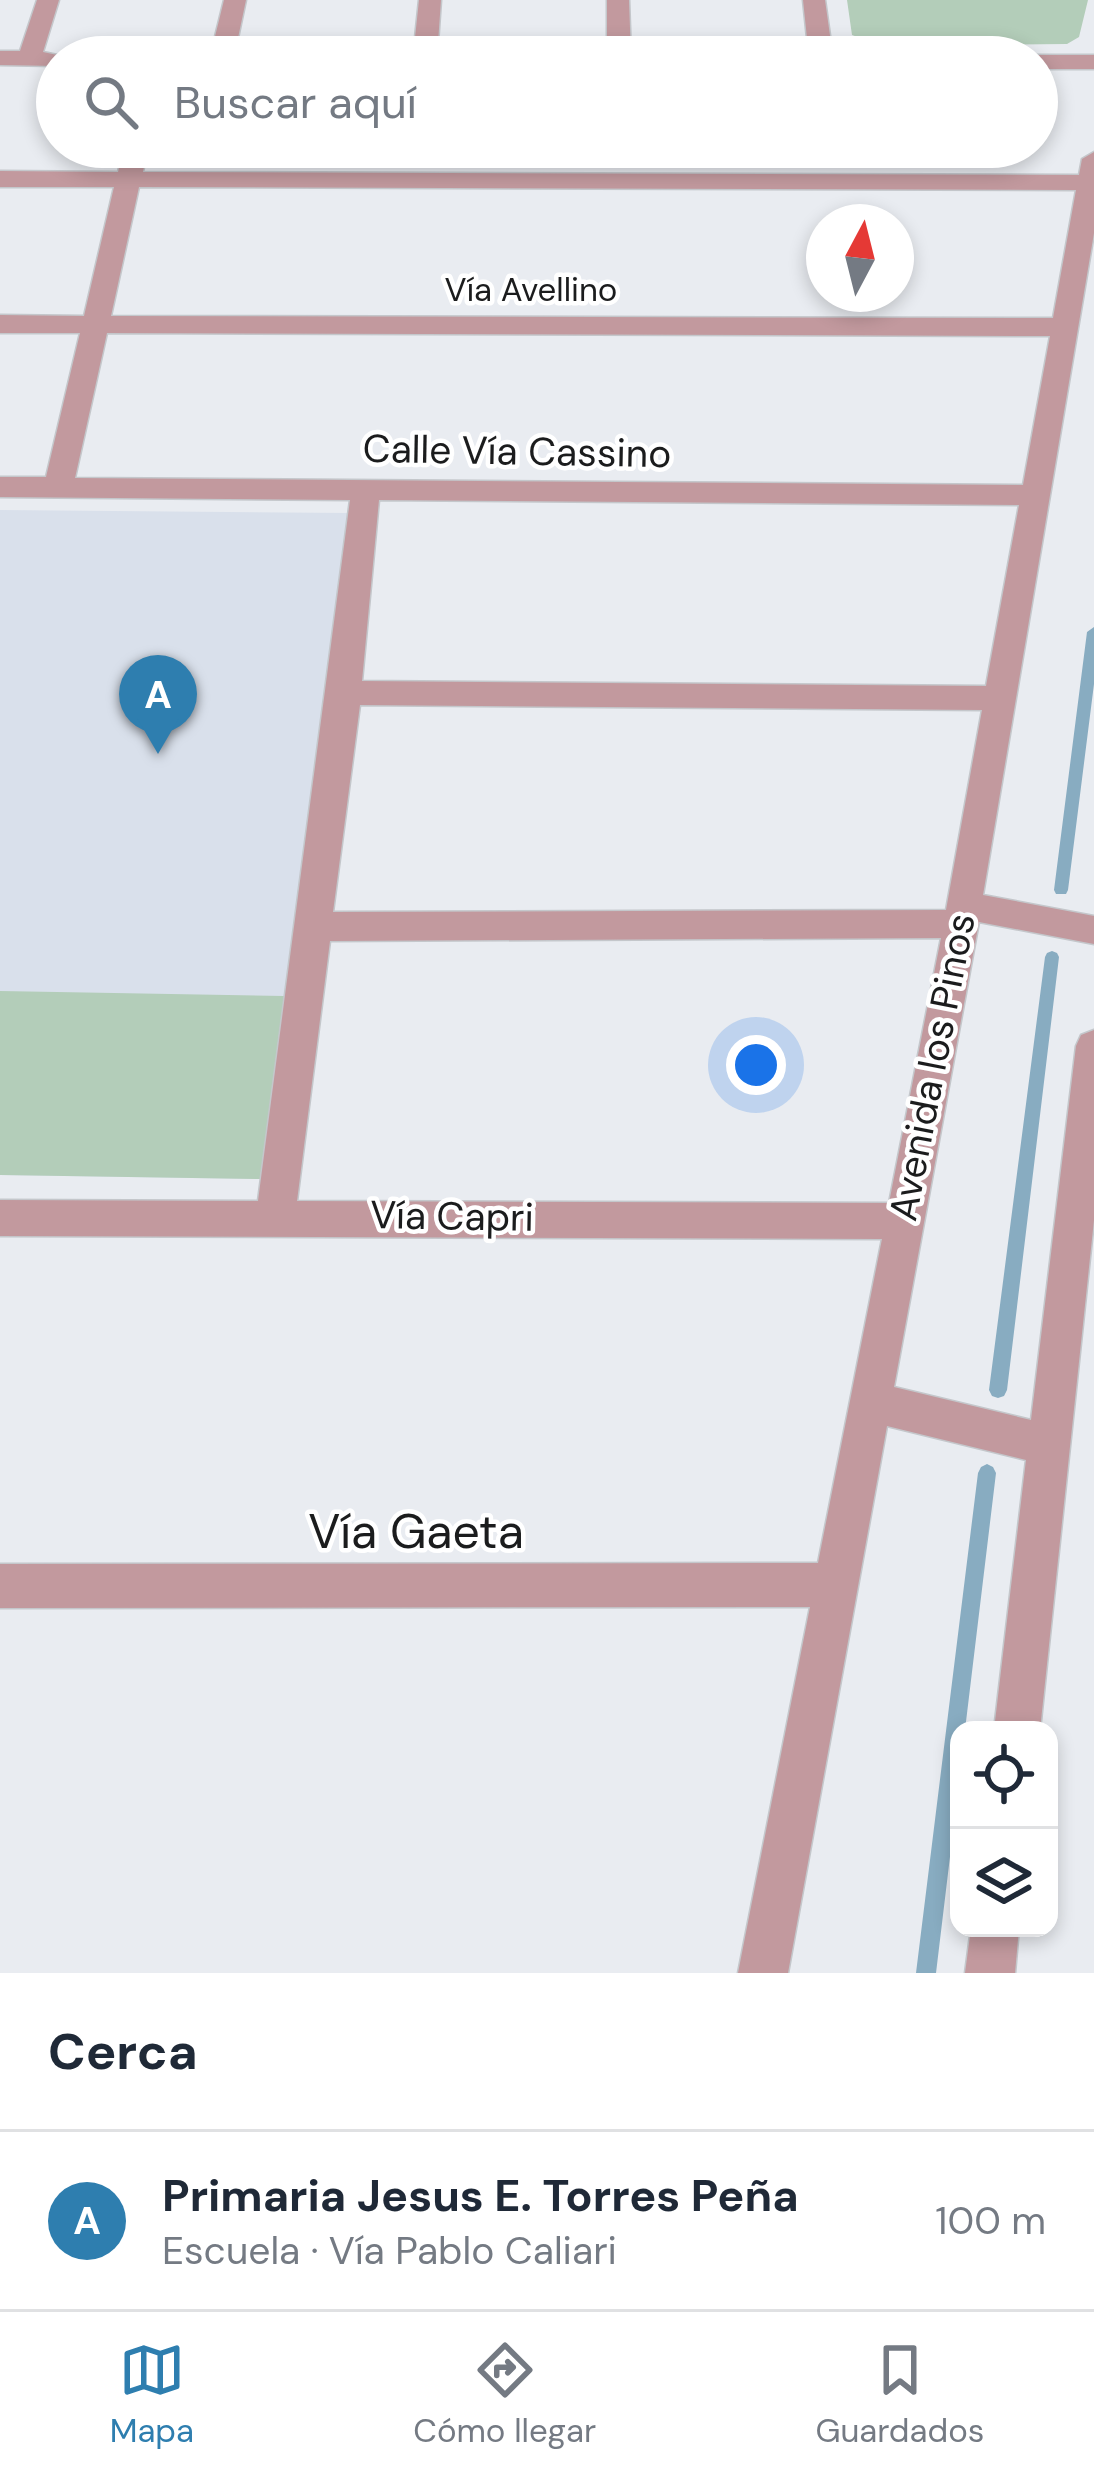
<!DOCTYPE html>
<html lang="es">
<head>
<meta charset="utf-8">
<style>
	body { margin:0; font-family:"DM Sans",sans-serif; background:#f2f2f3; color:#1f2937 }
	.controls { position:absolute; right:36px; bottom:36px; display:grid; overflow:hidden; border-radius:24px; box-shadow:0 6px 18px #0003 }
	.controls button { width:108px; height:108px; display:grid; place-items:center; padding:0; border:0; border-bottom:3px solid #e0e1e3; background:#fff; color:#1f2937; font:60px sans-serif }
	.compass { position:absolute; left:806px; top:204px; width:108px; height:108px; border-radius:50%; background:#fff; box-shadow:0 6px 18px #0003; rotate:7deg }
	.you { position:absolute; left:756px; top:1065px; width:42px; height:42px; margin:-30px; border:9px solid #fff; border-radius:50%; background:#1a73e8; box-shadow:0 0 0 18px #1a73e833 }
	.badge { display:grid; place-items:center; width:78px; height:78px; border-radius:50%; background:#2e7eaf; color:#fff; font-size:39px; font-weight:700 }
	.pin { position:absolute; translate:-50% -99px; filter:drop-shadow(0 3px 6px #0008) }
	.pin::after { content:''; position:absolute; top:63px; width:42px; height:36px; background:inherit; clip-path:polygon(0 0,100% 0,50% 100%) }
	.list { margin:0; padding:0; list-style:none }
	h2 { display:flex; justify-content:space-between; align-items:center; height:156px; margin:0; padding:0 48px; font-size:51px }
	h2 small { font-size:39px; font-weight:400; color:#747a83 }
	.list li { display:grid; grid-template-columns:78px 1fr auto; gap:36px; align-items:center; box-sizing:border-box; height:180px; padding:0 48px; border-top:3px solid #e0e1e3 }
	.list b { display:block; font-size:45px; white-space:nowrap }
	.list p { margin:0; font-size:39px; white-space:nowrap; color:#747a83 }
	.list em { font-size:39px; font-style:normal; color:#747a83 }
	.icon { flex:none; width:66px; height:66px; fill:none; stroke:currentColor; stroke-width:2; stroke-linecap:round; stroke-linejoin:round }
	.map { position:relative; flex:none; width:1094px; height:1973px; overflow:hidden }
	.search { position:absolute; background:#fff; box-shadow:0 6px 18px #0003; left:36px; right:36px; top:36px; height:132px; display:flex; align-items:center; gap:30px; box-sizing:border-box; padding:0 42px; border-radius:66px; color:#747a83; font-size:45px }
	.sheet { height:336px; background:#fff }
	nav { display:flex; justify-content:space-around; align-items:center; box-sizing:border-box; height:168px; border-top:3px solid #e0e1e3; background:#fff; font-size:33px; color:#747a83 }
	nav a { display:grid; justify-items:center; gap:6px }
	nav .on { color:#2e7eaf }
	.map>svg:first-child { display:block }
</style>
</head>
<body>
<div class="map">
<svg width="1094" height="1973" viewBox="0 0 1094 1973">
	<rect width="100%" height="100%" fill="#e9ecf1"/>
	<!-- built -->
	<path fill="#d9e0eb" d="M 0,510 L 350,513 L 260,1179 L 0,1175 Z"/>
	<!-- green -->
	<path fill="#b3cdb9" d="M 847,0 L 1088,0 L 1079,37 L 1067,44 L 882,46 L 852,35 Z
		M 0,991 L 284,996 L 260,1179 L 0,1175 Z"/>
	<g fill="none" stroke-linecap="round" stroke-linejoin="round">
		<!-- stream -->
		<path fill="#88acc1" fill-rule="evenodd" d="M 1094,627 L 1094,684 L 1068,890 L 1066,894 L 1056,894 L 1054,890 L 1087,632 Z
			M 1052,951 L 1057,953 L 1059,957 L 1007,1390 L 1004,1396 L 998,1398 L 992,1396 L 989,1390 L 1045,957 L 1047,953 Z
			M 987,1464 L 993,1467 L 996,1473 L 965,1730 L 959,1730 L 959,1782 L 936,1973 L 916,1973 L 978,1473 L 981,1467 Z"/>
		<defs>
			<path id="minor" d="M 37,0 L 59,0 L 43,52 L 67,57 L 57,57 L 57,66 L 0,65 L 0,51 L 20,51 Z
				M 224,0 L 246,0 L 234,57 L 210,57 Z
				M 419,0 L 441,0 L 437,57 L 413,57 Z
				M 607,0 L 629,0 L 631,57 L 607,57 Z
				M 803,0 L 825,0 L 833,57 L 809,57 Z
				M 1037,55 L 1094,55 L 1094,69 L 1037,69 L 1037,57 L 1029,57 Z
				M 124,147 L 148,147 L 143,172 L 1079,175 L 1082,159 L 1094,152 L 1094,233 L 983,895 L 1094,916 L 1094,944 L 979,922 L 894,1387 L 1031,1420 L 1076,1046 L 1081,1035 L 1094,1030 L 1094,1220 L 1040,1730 L 994,1730 L 1026,1460 L 887,1426 L 788,1973 L 738,1973 L 810,1607 L 0,1608 L 0,1564 L 818,1563 L 882,1239 L 0,1236 L 0,1200 L 258,1201 L 350,500 L 0,497 L 0,477 L 46,477 L 80,333 L 0,333 L 0,315 L 84,316 L 114,187 L 0,187 L 0,171 L 118,172 ZM 139,187 L 1076,190 L 1053,318 L 111,316 ZM 107,333 L 1050,336 L 1023,485 L 75,478 ZM 379,500 L 1019,505 L 986,686 L 362,681 ZM 360,705 L 982,710 L 946,910 L 333,912 ZM 941,938 L 889,1203 L 297,1201 L 330,941 Z
				M 971,1928 L 1019,1928 L 1015,1973 L 965,1973 Z"/>
		</defs>
		<!-- minor casing -->
		<use href="#minor" stroke="#c4c7cb" stroke-width="3"/>
		<!-- minor -->
		<use href="#minor" fill="#c2999e" fill-rule="evenodd"/>
	</g>
	<g text-anchor="middle" dominant-baseline="central" stroke-width="9" stroke-linejoin="round" paint-order="stroke">
		<!-- far-street labels -->
		<g font-size="33" fill="#1b1c1d" stroke="#fff">
			<text x="531" y="289">Vía Avellino</text>
		</g>
		<!-- street labels -->
		<g font-size="39" fill="#1b1c1d" stroke="#fff">
			<text transform="translate(517 451) rotate(1)">Calle Vía Cassino</text>
			<text transform="translate(932 1067) rotate(-79)">Avenida los Pinos</text>
			<text transform="translate(452 1216) rotate(1)">Vía Capri</text>
		</g>
		<!-- near-street labels -->
		<g font-size="48" fill="#1b1c1d" stroke="#fff">
			<text x="416" y="1531">Vía Gaeta</text>
		</g>
	</g>
</svg>
<div class="controls">
<button><svg class="icon" aria-label="locate" viewBox="0 0 24 24"><circle cx="12" cy="12" r="6"/><path d="M12 2v4M12 18v4M2 12h4M18 12h4"/></svg></button>
<button><svg class="icon" aria-label="layers" viewBox="0 0 24 24"><path d="M12 4l9 5-9 5-9-5zM3 14l9 5 9-5"/></svg></button>
</div>
<svg class="compass" viewBox="-18 -18 36 36"><path d="M0-13l5 13h-10z" fill="#e53935"/><path d="M0 13l5-13h-10z" fill="#747a83"/></svg>
<div class="you"></div>
<div class="pin badge" style="left:158px;top:754px">A</div>
<div class="search"><svg class="icon" aria-label="search" viewBox="0 0 24 24"><circle cx="10" cy="10" r="6"/><path d="M15 15l6 6"/></svg>Buscar aquí</div>
</div>
<section class="sheet">
<h2>Cerca<small></small></h2>
<ul class="list">
<li><span class="badge">A</span><div><b>Primaria Jesus E. Torres Peña</b><p>Escuela · Vía Pablo Caliari</p></div><em>100 m</em></li>
</ul>
</section>
<nav>
<a class="on"><svg class="icon" aria-label="map" viewBox="0 0 24 24"><path d="M3 6l6-2 6 2 6-2v14l-6 2-6-2-6 2zM9 4v14M15 6v14"/></svg>Mapa</a>
<a><svg class="icon" aria-label="directions" viewBox="0 0 24 24"><path d="M12 3l9 9-9 9-9-9zM9 14v-3h6M13 9l2 2-2 2"/></svg>Cómo llegar</a>
<a><svg class="icon" aria-label="saved" viewBox="0 0 24 24"><path d="M7 4h10v16l-5-4-5 4z"/></svg>Guardados</a>
</nav>
</body>
</html>
